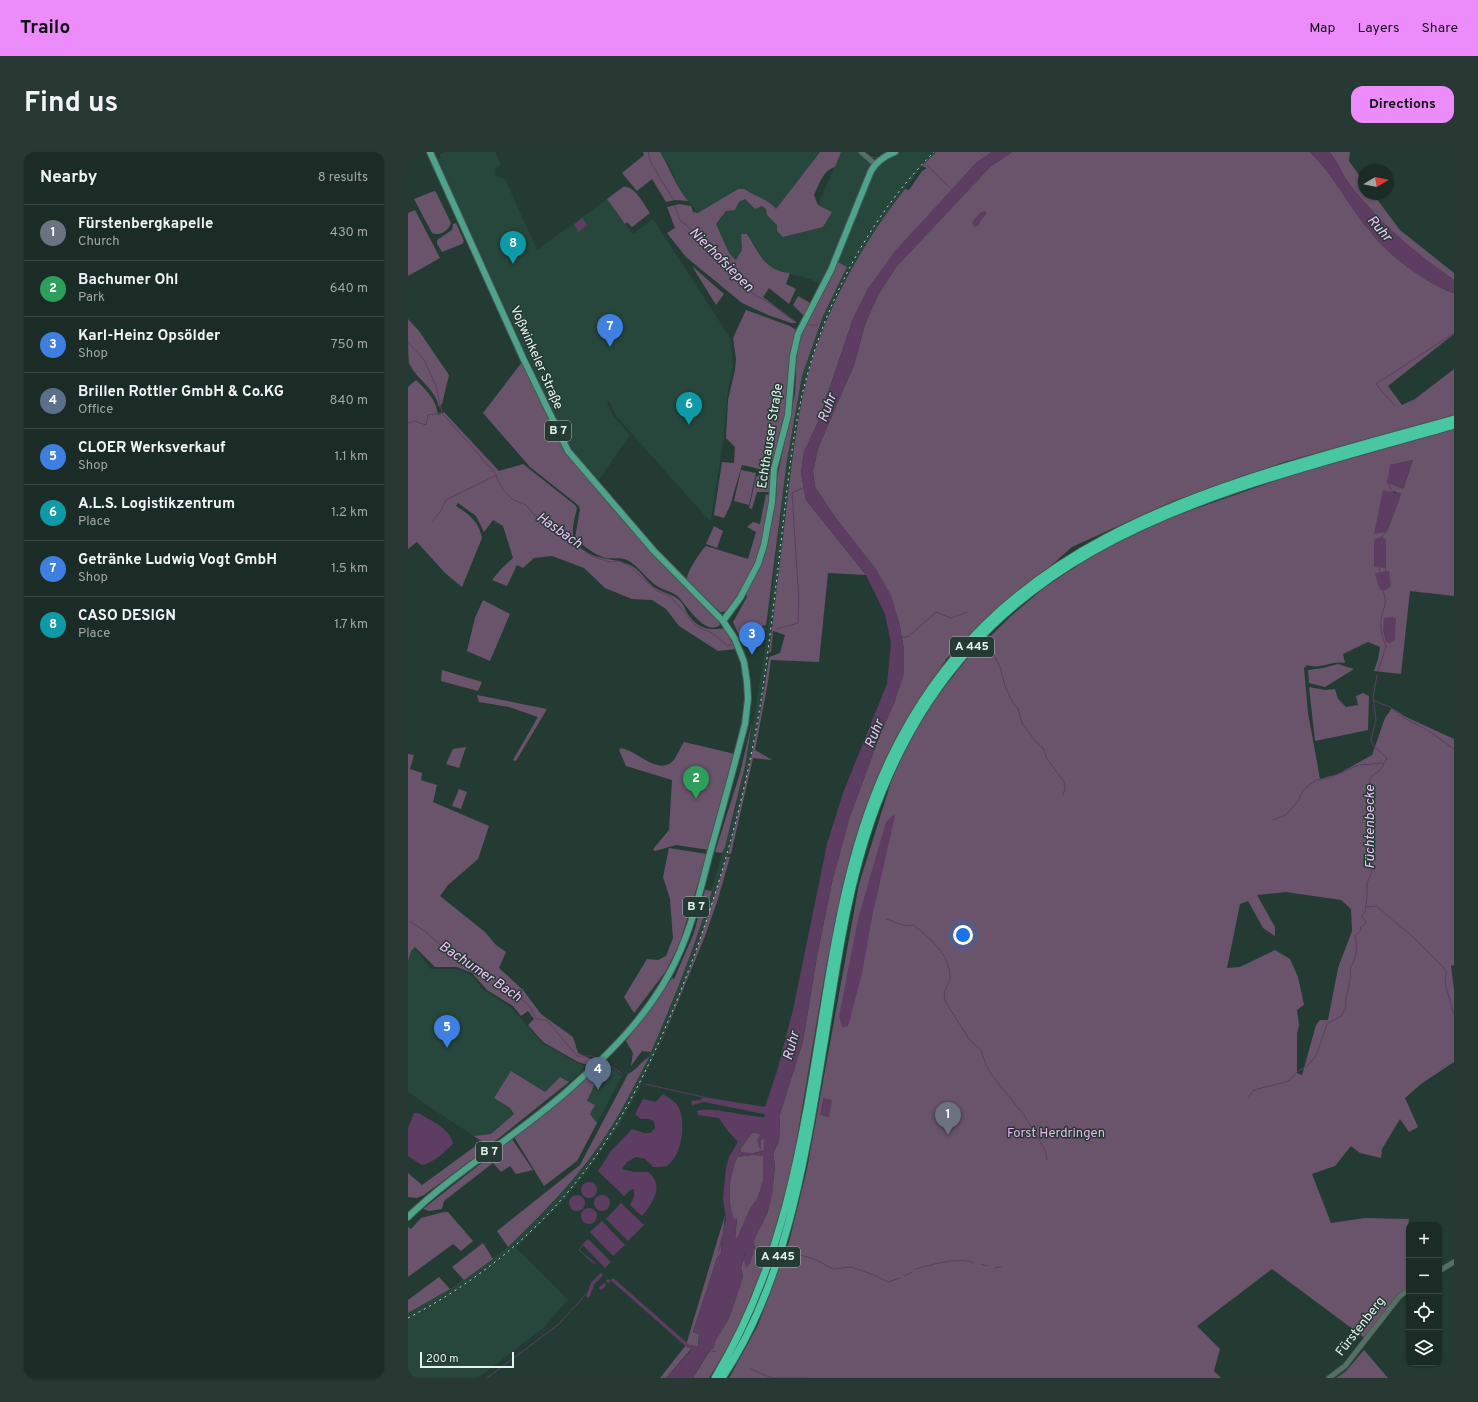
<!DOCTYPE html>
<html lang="en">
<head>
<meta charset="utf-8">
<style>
	body { margin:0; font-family:Overpass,sans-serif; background:#283832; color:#f1f3f6 }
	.controls { position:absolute; right:12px; bottom:12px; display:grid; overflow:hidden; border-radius:8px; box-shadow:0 1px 3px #0004 }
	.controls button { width:36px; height:36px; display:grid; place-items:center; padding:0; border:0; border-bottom:1px solid #394843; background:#1b2c26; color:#f1f3f6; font:20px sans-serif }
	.compass { position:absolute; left:950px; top:12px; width:36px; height:36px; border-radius:50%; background:#1b2c26; box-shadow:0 1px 3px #0004; rotate:80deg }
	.scale { position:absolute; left:12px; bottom:10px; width:94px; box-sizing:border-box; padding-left:4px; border:2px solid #e4f2ec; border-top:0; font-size:11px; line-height:14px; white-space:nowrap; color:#e4f2ec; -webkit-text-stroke:3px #243b33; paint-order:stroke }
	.you { position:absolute; left:555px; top:783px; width:14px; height:14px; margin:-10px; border:3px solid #fff; border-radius:50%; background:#1a73e8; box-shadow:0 0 0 6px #1a73e833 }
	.badge { display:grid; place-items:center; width:26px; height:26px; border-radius:50%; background:#ec8cfa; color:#fff; font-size:13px; font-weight:700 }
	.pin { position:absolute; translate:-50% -33px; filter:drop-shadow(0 1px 2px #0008) }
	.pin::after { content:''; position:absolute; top:21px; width:14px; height:12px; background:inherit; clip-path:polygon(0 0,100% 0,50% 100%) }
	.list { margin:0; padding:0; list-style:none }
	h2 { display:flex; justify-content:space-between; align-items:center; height:52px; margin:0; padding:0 16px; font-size:17px }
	h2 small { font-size:13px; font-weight:400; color:#a0a7a7 }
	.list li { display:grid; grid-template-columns:26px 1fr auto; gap:12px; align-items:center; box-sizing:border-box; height:56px; padding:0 16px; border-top:1px solid #394843 }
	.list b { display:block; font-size:15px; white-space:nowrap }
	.list p { margin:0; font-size:13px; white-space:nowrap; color:#a0a7a7 }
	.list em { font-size:13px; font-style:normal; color:#a0a7a7 }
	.icon { flex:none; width:22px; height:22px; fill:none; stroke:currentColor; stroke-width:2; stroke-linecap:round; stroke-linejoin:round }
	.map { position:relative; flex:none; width:1046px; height:1226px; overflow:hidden; border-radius:12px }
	header { display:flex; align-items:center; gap:24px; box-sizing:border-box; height:56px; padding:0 20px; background:#ec8cfa; color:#111 }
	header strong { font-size:19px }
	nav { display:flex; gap:22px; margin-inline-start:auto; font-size:14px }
	.intro { display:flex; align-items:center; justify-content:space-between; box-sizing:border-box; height:96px; padding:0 24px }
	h1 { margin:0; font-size:28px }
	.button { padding:10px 18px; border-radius:12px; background:#ec8cfa; color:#111; font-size:14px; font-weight:700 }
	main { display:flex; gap:24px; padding:0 24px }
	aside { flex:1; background:#1b2c26; border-radius:12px; box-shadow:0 1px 3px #0004 }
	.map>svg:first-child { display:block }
</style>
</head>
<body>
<header>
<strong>Trailo</strong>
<nav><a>Map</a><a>Layers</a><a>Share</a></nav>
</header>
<div class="intro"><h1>Find us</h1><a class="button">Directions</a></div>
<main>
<aside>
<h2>Nearby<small>8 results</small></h2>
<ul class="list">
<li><span class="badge" style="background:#6b7280">1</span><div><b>Fürstenbergkapelle</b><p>Church</p></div><em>430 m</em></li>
<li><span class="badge" style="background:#2e9e5b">2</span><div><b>Bachumer Ohl</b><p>Park</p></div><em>640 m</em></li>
<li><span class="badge" style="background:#3f7fe0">3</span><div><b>Karl-Heinz Opsölder</b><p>Shop</p></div><em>750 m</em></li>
<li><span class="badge" style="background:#5c6f8a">4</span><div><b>Brillen Rottler GmbH &amp; Co.KG</b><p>Office</p></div><em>840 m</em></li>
<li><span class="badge" style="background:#3f7fe0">5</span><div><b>CLOER Werksverkauf</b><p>Shop</p></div><em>1.1 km</em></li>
<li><span class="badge" style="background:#0f9aa8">6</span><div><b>A.L.S. Logistikzentrum</b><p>Place</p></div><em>1.2 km</em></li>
<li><span class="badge" style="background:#3f7fe0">7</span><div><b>Getränke Ludwig Vogt GmbH</b><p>Shop</p></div><em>1.5 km</em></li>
<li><span class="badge" style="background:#0f9aa8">8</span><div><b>CASO DESIGN</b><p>Place</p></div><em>1.7 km</em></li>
</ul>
</aside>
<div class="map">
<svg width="1046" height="1226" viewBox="0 0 1046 1226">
	<rect width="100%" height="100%" fill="#243b33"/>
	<!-- built -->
	<path fill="#27463c" d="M 37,0 L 87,0 L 93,13 L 87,17 L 88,24 L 97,27 L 129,98 L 199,47 L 225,82 L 245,67 L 323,187 L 325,215 L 319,244 L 316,283 L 303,368 L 300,367 L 208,264 L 201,249 L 199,250 L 205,264 L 222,283 L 190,329 L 162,298 L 29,7 L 33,6 L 32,2 Z
		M 252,0 L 412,0 L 368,57 L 365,53 L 344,43 L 336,37 L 330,37 L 290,61 L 273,41 L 262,15 Z
		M 433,0 L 452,0 L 466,13 L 494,0 L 528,0 L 514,14 L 467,78 L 437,128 L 420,165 L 405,205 L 389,270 L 355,545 L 332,657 L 320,702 L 294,783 L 267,856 L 247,902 L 228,943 L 210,975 L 180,1018 L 155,1049 L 108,1096 L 160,1148 L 134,1177 L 70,1226 L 0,1226 L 0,1161 L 42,1137 L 100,1095 L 139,1057 L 175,1015 L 189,996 L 223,940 L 257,867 L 291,780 L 328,655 L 345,572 L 357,497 L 379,308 L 394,224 L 415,164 L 439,115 L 428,109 L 414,133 L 402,127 L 373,120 L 360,114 L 339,82 L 333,82 L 334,98 L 329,108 L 321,101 L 308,72 L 318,59 L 327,58 L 331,50 L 337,47 L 347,57 L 354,54 L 358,57 L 359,63 L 369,73 L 375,85 L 415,75 L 424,60 L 410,53 Z
		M 6,797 L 10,800 L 23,817 L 49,817 L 65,824 L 76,838 L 104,856 L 135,892 L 178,915 L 161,930 L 152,925 L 137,940 L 86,946 L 102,957 L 106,962 L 83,982 L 66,984 L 23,956 L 0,940 L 0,809 L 3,799 Z
		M 194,909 L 214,924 L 189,971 L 182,962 L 179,949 L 187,932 L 181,924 Z"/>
	<!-- green -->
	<path fill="#69546b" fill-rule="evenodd" d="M 235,0 L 252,0 C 262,16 268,35 280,49 L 267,48 L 258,50 L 244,27 L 229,39 L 214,21 L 236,3 Z
		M 412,0 L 433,0 L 427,15 C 415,18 411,33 406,43 L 410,53 L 424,60 L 415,75 L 375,85 L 369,79 L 369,73 L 359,63 L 358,57 L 354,54 L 347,57 L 337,47 L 331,50 L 327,58 L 318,59 L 308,72 L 321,101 L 328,108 L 334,98 L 333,82 L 339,82 C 351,101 357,119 382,121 L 378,132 L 388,137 L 381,152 L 361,136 L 355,145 L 388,170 L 388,171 L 383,171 L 360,163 L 334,151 L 278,105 L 259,81 L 267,76 L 259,55 L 272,52 L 283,54 L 285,60 L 290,61 L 330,37 L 336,37 C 346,44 362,48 368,57 Z
		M 528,0 L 584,0 L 569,10 L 530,53 L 461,135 L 445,167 L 410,270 L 396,300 L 393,321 L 398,348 L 458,423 L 420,421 L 411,510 L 363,508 L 359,536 L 347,598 L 364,608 L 345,606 L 323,702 L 320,702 C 337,637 352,571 361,505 L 372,501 L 377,483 L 365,479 L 363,500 L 361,501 C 367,451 373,401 379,351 C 385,302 390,253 405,205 C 425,144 457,88 497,37 L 501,38 L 514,19 L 519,16 L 514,14 Z
		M 604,0 L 902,0 C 927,24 942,57 965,83 C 983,105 1019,132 1046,141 L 1046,182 L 980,234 L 994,253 L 1007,247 L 1046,217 L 1046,263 L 876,310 L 763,350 L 664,395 L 539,506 L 488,585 L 461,647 L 437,725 L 418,815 L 386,1004 L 367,1085 L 328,1182 L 301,1226 L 285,1226 L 321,1166 L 335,1125 L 333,1115 L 339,1097 L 336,1108 L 347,1096 L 345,1089 L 359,1062 L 364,1042 L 367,1013 L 365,1002 L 371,989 L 372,962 L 395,889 L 409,804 L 424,730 L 442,664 L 472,583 L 487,549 L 496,498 L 491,470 L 469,419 L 427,365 L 407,335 L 405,320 L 410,296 L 446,213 L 457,172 L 470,143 L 488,115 L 582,15 Z
		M 921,0 L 942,0 L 941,9 L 956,30 L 956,42 L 965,42 L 992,78 L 1046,121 L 1046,128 C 1005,100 973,72 942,33 C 934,23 930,9 921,0 Z
		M 215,35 C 227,33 236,53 242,61 L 224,75 L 219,70 L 217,72 L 199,47 Z
		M 26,39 L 28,40 L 43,71 C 40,79 33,84 24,81 L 6,47 Z
		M 7,58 L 32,106 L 0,124 L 0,61 Z
		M 48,71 L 56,89 L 54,92 L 34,100 L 29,92 L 29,88 L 44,78 L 45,72 Z
		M 428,109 L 439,115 L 415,164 L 394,224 L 379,308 L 355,498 L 358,473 L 341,477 L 332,486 L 325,470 L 339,445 L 338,440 L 355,409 L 362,380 L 368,347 L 369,326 L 387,242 L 388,222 L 386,207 L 396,176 Z
		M 284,114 L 316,142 L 308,153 Z
		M 390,144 L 404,152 L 397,165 L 385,153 Z
		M 338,158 L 382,174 L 388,178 L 382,200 L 379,254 L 364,320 L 362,340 L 349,340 L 344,357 L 341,356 L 348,325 L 356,320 L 356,318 L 334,313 L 322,354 L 316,366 L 306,363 L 314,310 L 326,311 L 327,295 L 318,286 L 320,248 L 327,218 L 328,207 L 325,186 Z
		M 0,167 L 11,179 L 41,223 L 34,252 L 31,255 C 27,236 9,228 1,211 C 0,203 0,177 0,167 Z
		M 114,210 L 158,301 L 310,468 L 312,473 C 296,485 278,451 268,443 C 262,439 255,438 249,434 C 238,427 231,414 219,408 C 212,405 205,407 198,406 C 187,403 178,395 169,389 L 167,386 L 172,357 L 170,353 L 122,315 L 75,261 Z
		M 8,228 C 19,239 28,247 30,263 L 36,260 L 91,319 L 115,312 L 167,353 L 169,356 C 167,365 162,381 167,389 C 182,412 209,403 227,416 C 235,422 241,433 249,437 C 258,442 266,442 273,450 C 276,453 277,458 279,461 C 288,475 300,480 316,476 L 328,497 L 310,499 L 271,474 L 258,457 L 244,448 L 224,447 L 197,436 L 176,416 L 144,404 L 126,406 L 115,416 L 109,413 L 99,434 L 84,428 L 93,417 L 105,406 L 95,374 L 85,368 L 76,380 L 68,364 L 50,351 L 48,354 C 61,362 71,370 74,386 L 54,435 L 37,421 L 9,390 L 0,397 L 0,235 Z
		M 1046,277 L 1046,444 L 1002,439 L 993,522 L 966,519 L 970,507 L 972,495 L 960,490 L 935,502 L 937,511 C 924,508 912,518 899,513 L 896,516 L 900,561 L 912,627 L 930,622 L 964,603 L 977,566 L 984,556 L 996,564 L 1046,587 L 1046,813 L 1043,814 L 1046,837 L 1046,910 L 1013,932 L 997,946 L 1010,975 L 1001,980 L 992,967 L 974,997 L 973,1006 L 952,1001 L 943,994 L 927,1014 L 904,1022 L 923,1071 L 957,1066 L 1001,1067 L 998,1088 L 1001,1091 L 1001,1137 L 958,1187 L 864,1117 L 789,1174 L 812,1197 L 806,1219 L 813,1226 L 321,1226 L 350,1173 L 381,1090 L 399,1017 L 451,732 L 483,630 L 500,590 L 524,551 L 558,508 L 603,464 L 637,435 L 703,392 L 747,371 L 881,324 ZM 1005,308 L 995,337 L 982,313 ZM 985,339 L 993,342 L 980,377 ZM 878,740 L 933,748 L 943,757 L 944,779 L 930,816 L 920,868 L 912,868 L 908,873 L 894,923 L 889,921 L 889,881 L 891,873 L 889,858 L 896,853 L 890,825 L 882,807 L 867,798 L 832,815 L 819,816 L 832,752 L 840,749 L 855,776 L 867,784 L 867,775 L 849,743 Z
		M 333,318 L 348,321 L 341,353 L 326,349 Z
		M 358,342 L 363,345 C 355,384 352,414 328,447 C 324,453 320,461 312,460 L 279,428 C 277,423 293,398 298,394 L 340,407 L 348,380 L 339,375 L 345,370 L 352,372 Z
		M 306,374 L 315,379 L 309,396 L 298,392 Z
		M 75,448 L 102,462 L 82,509 L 59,499 L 67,466 Z
		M 930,512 L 946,517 L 917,535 L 901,531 L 900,518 L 915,516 Z
		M 34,518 L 74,530 L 70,539 L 33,529 Z
		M 901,535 L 917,538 L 927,537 L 930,547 L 938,555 L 950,553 L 948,544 L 955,541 L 961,544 L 960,578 L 907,589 Z
		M 69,543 L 139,557 L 108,609 L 105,608 L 130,565 L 101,555 L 71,550 Z
		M 344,570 L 337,614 L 317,695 L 314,701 L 307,700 L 332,621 Z
		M 276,590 L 327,602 L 301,698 L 268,693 L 247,699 L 245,698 L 246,696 L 261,678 L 264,628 L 218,614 L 211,598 L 213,596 C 229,598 249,624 265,609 C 269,604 272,596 276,590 Z
		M 58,595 L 51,616 L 38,612 L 45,597 Z
		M 0,602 L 6,603 L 2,617 L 14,621 L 13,628 L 29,633 L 25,650 L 81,674 L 70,707 L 40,733 L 32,744 L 77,780 L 88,793 L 98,800 L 91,816 L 115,838 L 133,862 L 165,885 L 170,901 L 185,908 L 180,913 L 170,910 L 135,890 L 120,873 L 126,867 L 120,859 L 113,864 L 105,854 L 79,838 L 64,821 L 49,815 L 27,815 L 7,795 L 3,799 L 0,809 Z
		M 51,637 L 59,640 L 53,657 L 44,654 Z
		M 261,696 L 299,702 L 272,790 L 258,819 L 226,861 L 216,845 L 239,807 L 250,808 L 258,804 L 265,786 L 262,747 L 255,725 Z
		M 319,705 L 322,705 L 310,747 L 297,784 L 248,903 L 286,806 Z
		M 297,738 L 304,739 C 287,794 266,847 243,900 L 234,899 L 223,914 L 225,901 L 218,889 L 264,826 L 266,827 L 286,781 Z
		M 241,905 C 225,936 210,967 190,995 C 164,1032 132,1064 100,1095 L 89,1079 L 172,1013 L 220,922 C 229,918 232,910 241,905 Z
		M 103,919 L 137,940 L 152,925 L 161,930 L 81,994 L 66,984 L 83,982 L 106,962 L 102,956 L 86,946 Z
		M 181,924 L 187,932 L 179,949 L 187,953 L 182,962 L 189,971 L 169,1009 L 136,1034 L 106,985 Z
		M 345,980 L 352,982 L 353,996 L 353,988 L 356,986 L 356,998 C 349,1001 340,1003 333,1000 L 332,997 Z
		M 104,987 L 125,1018 L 108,1022 L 102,1014 L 93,1020 L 85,1011 L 36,1049 L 34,1057 L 21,1059 L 15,1057 Z
		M 73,990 L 81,995 L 16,1043 L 9,1046 L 0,1045 L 0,1021 L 14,1033 Z
		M 344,1003 L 356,1003 L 355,1030 L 350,1045 L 341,1059 L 330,1085 L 327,1087 L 329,1067 L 326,1068 C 318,1047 321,1026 329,1005 Z
		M 36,1060 L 40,1060 L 65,1089 L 53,1099 L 45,1092 L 0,1125 L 0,1075 L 3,1077 L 13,1066 Z
		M 317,1063 L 313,1101 L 309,1106 L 285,1180 L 291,1182 L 290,1195 L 283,1197 L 258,1226 L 252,1226 L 278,1193 Z
		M 75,1091 L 85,1107 L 56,1128 L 44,1115 Z
		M 31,1125 L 42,1137 L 0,1161 L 0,1148 Z
		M 956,1198 L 980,1226 L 928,1226 L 937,1220 Z"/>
	<!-- water -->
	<path fill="#5d3d61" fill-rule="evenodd" d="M 584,0 L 604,0 L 582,15 L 488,115 L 470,143 L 457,172 L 446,213 L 410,296 L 405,320 L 407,335 L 427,365 L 469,419 L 483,443 L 491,470 L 496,498 L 496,522 L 487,549 L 472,583 L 442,664 L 424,730 L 409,804 L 395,889 L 372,962 L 371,989 L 365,1002 L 367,1013 L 364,1042 L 359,1062 L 346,1089 L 347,1096 L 342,1112 L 338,1116 L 336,1108 L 338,1098 L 333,1115 L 335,1125 L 321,1166 L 307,1190 L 306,1196 L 301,1198 L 285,1226 L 258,1226 L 284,1197 L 290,1195 L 291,1182 L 285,1180 L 309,1106 L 313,1101 L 315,1090 L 309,1103 L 318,1067 L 315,1047 L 318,1015 L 321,1005 L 330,990 L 319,978 L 311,966 L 290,963 L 289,959 C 301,954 340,965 357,965 L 356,962 L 296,950 L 284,953 L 283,949 L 292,948 L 296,945 L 357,955 L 369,919 L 385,858 L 419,692 L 435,641 L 479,532 L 483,491 L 477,462 L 458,423 L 398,348 L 393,321 L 396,300 L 410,270 L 445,167 L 461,135 L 487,99 L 569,10 ZM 345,980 L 352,982 L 349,988 L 352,998 L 353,996 L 353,988 L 356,986 L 356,998 C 348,1002 341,1001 333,1000 L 332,997 ZM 344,1003 L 355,1004 L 355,1030 L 350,1045 L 341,1059 L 330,1085 L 327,1087 L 329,1066 L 326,1068 C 318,1047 321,1026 329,1005 Z
		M 902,0 L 921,0 C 930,9 934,23 942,33 C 973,72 1005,100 1046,128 L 1046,141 C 1019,132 983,105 965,83 C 942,57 927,24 902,0 Z
		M 578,59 L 578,63 L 574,67 L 570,74 L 566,75 L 564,70 L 573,60 Z
		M 174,66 L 179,73 L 171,80 L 166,73 Z
		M 1005,308 L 995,337 L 979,331 L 982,313 Z
		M 975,338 L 993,342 L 980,377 L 978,380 L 966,382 Z
		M 974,385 L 978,388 L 978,416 L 966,415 L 966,390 L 967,387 Z
		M 981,419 L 983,434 L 978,438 L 973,438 L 970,433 L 967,421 Z
		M 982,465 L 988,466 L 987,488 L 982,491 L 978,490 L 975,479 L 976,466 Z
		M 485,663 L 487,664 L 464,765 L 454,822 L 440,874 L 438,875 L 434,875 L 431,865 L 450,767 L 478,670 Z
		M 255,942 C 261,946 268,950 271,956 C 278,971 274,1006 258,1014 C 255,1015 249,1015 245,1015 L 237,1007 L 228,1005 L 219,1010 L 214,1017 L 226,1020 L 240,1020 C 257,1033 245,1051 234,1064 L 222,1053 L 226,1045 L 226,1037 L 222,1038 L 216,1044 L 190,1019 L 203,999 L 224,977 L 236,981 L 242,981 L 247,976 L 246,969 L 240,967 L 233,967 L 227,962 L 235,947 L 248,950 Z
		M 415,946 L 424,948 L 421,965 L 412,963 Z
		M 6,961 L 10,961 C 22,968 43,977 45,992 C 37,999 26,1011 14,1013 L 0,1004 L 0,976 Z
		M173 1038a8 8 0 1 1 16 0a8 8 0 1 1-16 0Z
		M186 1051a8 8 0 1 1 16 0a8 8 0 1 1-16 0Z
		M161 1051a8 8 0 1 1 16 0a8 8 0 1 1-16 0Z
		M 213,1051 L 236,1073 L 220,1089 L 198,1067 Z
		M173 1064a8 8 0 1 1 16 0a8 8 0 1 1-16 0Z
		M 194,1069 L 217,1093 L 205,1104 L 182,1080 Z
		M 180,1087 L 203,1110 L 197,1116 L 174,1092 Z"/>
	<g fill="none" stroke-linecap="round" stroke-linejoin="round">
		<!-- stream -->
		<path stroke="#5d3d61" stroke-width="1" d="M 240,0 L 243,11 L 265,47
			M 464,5 L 469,6 L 478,0
			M 519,13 L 544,38
			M 267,54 L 272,68 L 301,92 L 307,103 L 334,130 L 342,140 L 363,152 L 386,169
			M 401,173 L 409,173
			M 0,190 L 16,208 L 28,234 L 34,261 L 86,320 L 95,338 L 104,347 L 118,353 L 126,363 L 160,383 L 171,395 L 184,404 L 201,410 L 211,409 L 220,413 L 249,439 L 262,444 L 288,474 L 304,481 L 320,494 L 324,492
			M 987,254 L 968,232 L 1046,181
			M 0,271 L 6,269 L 18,273 L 20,263 L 33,261
			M 979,330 L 984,339
			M 24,369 L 32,360 L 38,348 L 89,323
			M 974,385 L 978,380
			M 971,414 L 972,421
			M 977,419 L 978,416
			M 369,477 L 390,471 L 391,448 L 384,341 L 395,336
			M 334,486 L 342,480 L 358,477
			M 494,486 L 501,484 L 528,460 L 543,466 L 559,460
			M 580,492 L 592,515 L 597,534 L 605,551 L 610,556 L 614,571 L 627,589 L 635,596 L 639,607 L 656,630 L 657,636 L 655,643
			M 970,519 L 978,494 C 974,485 971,475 974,463 C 977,451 979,451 975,438
			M 967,549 L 982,555 L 991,563 L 1021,579 L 1046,597
			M 865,668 L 878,663 L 890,649 L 895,638 L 908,628 L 921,626 L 951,613 L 975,611
			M 959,743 L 959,731 L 964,720 L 964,707 L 960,685 L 962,626 L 973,617 L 979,606 L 965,593 L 963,588 L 968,568 L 965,545 L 969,523
			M 959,755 L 968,754 L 1004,784 L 1035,815 L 1038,819 L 1037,831 L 1046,863
			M 478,767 C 487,769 495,776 505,773 C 521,785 542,802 542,825 C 541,835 534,836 537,849 L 561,887 L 573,898 L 578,913 L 583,922 L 615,962
			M 3,770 L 18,780 L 39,799 L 94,832 L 102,840 L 117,850 L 123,856 L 128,867 L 139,868 L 169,904 L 184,904 L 190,907
			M 195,909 L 213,921
			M 237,932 L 295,945
			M 840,945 L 846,938 L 881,929 L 889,920 L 900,913 L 908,904 L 919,872 L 933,864 L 938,856 C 936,844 945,827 942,816 C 948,808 950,794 947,784 L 953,778 L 952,776 L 957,772 L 958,769 L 954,766 L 954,763 L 957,760 L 959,745
			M 616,963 L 637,998 L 639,1008
			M 175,1093 L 171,1098 L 186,1112
			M 384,1101 L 385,1101
			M 389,1102 L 406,1107 L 425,1117 L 443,1115 L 466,1123 L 480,1130 L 492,1126
			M 178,1104 L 187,1111
			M 573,1112 L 579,1114
			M 587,1116 L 593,1115
			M 508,1117 C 521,1113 554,1104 566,1111
			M 496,1124 L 504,1120
			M 301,1198 L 308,1200
			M 342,1217 L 364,1226 L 400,1226
			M 79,1226 L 151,1172 L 178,1142"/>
		<!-- canal -->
		<path stroke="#5d3d61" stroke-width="3.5" d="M 205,1128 L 280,1194 L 290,1196
			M 200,1129 L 201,1129
			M 193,1136 L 196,1133
			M 180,1144 L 185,1131 L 193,1123"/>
		<!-- river -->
		<path stroke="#5d3d61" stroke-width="5.5" d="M 349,1073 L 355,1063 L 357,1053"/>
		<defs>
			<path id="minor" d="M 453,0 L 467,12
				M 1031,1119 L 1046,1110
				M 921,1226 L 937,1214 L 991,1145 L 1001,1137"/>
			<path id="major" d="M 315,469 L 332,446 L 350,412 L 356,393 L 364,350 L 366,317 L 380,263 L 385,204 L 390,182 L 423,118 L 463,19 C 469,9 476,4 487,0
				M 0,1065 C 51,1016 114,981 166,933 C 202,901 238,865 261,822 C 282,784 291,743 302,701 C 314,658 326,615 337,572 L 340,547 L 339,530 L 336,510 L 327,487 L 315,469 L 246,399 L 160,299 L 115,206 L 22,0"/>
			<path id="highway" d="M 307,1226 C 379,1106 396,979 418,843 C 431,762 447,680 483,605 C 593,375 823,330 1046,267
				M 314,1226 C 380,1128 398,999 417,885 C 430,803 442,718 474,640 C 577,384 809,341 1046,273"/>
		</defs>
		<!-- minor casing -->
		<use href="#minor" stroke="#435851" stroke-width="6"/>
		<!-- major casing -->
		<use href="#major" stroke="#435851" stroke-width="8"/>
		<!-- highway casing -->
		<use href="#highway" stroke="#435851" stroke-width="9"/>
		<!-- minor -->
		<use href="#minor" stroke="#566f66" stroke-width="4.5"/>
		<!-- major -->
		<use href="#major" stroke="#4ea38a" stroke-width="6"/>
		<!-- highway -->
		<use href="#highway" stroke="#49c6a2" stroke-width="7"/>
		<!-- rail -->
		<path stroke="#c3d2cc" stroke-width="1" stroke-dasharray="2 4" stroke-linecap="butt" d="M 0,1166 C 63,1133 120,1089 165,1034 C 211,978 242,914 269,848 C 312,741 343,628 358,514 C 365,461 371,408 377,355 C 382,311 387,267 399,224 C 421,142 466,60 526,0"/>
	</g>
	<g text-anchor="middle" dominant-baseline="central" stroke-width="3" stroke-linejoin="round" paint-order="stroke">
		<!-- shield labels -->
		<g fill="#243b33" stroke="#aabbb4" stroke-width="1">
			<rect x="137" y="269" width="26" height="20" rx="3"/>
			<rect x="542" y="485" width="44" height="20" rx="3"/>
			<rect x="275" y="745" width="26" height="20" rx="3"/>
			<rect x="68" y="990" width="26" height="20" rx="3"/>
			<rect x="348" y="1095" width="44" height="20" rx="3"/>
		</g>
		<g font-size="12" font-weight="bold" fill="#e4f2ec">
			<text x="150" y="279">B 7</text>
			<text x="564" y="495">A 445</text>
			<text x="288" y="755">B 7</text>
			<text x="81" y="1000">B 7</text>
			<text x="370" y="1105">A 445</text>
		</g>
		<!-- street labels -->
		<g font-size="13" fill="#e4f2ec" stroke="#243b33">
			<text transform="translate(128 206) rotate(66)">Voßwinkeler Straße</text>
			<text transform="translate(363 284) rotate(-81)">Echthauser Straße</text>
			<text transform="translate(953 1175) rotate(-52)">Fürstenberg</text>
		</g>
		<!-- park labels -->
		<g font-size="13" fill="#eab5f1" stroke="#243b33">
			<text x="648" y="982">Forst Herdringen</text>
		</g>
		<!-- water labels -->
		<g font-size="14" font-style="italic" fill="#f6c1fd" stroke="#243b33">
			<text transform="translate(971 77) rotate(49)">Ruhr</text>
			<text transform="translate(313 108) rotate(45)">Nierhofsiepen</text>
			<text transform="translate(420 256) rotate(-69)">Ruhr</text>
			<text transform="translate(151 379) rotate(35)">Hasbach</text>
			<text transform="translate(467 582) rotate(-68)">Ruhr</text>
			<text transform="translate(962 675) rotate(-90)">Füchtenbecke</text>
			<text transform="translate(72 820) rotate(34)">Bachumer Bach</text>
			<text transform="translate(384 894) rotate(-75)">Ruhr</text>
		</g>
	</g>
</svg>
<div class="controls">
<button>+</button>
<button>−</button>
<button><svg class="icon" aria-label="locate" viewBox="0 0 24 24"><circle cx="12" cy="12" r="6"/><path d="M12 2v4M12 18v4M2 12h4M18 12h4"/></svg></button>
<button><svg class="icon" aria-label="layers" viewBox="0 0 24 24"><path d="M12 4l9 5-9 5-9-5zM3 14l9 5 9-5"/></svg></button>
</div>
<svg class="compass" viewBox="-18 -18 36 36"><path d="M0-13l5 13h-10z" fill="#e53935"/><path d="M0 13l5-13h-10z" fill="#a0a7a7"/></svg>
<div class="scale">200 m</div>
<div class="you"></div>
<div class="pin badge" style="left:540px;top:983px;background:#6b7280">1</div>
<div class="pin badge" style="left:288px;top:647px;background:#2e9e5b">2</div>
<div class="pin badge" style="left:344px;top:503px;background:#3f7fe0">3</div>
<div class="pin badge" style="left:190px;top:938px;background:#5c6f8a">4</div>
<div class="pin badge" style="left:39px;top:896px;background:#3f7fe0">5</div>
<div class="pin badge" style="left:281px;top:273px;background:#0f9aa8">6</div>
<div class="pin badge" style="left:202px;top:195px;background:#3f7fe0">7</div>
<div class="pin badge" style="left:105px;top:112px;background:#0f9aa8">8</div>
</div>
</main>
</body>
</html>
